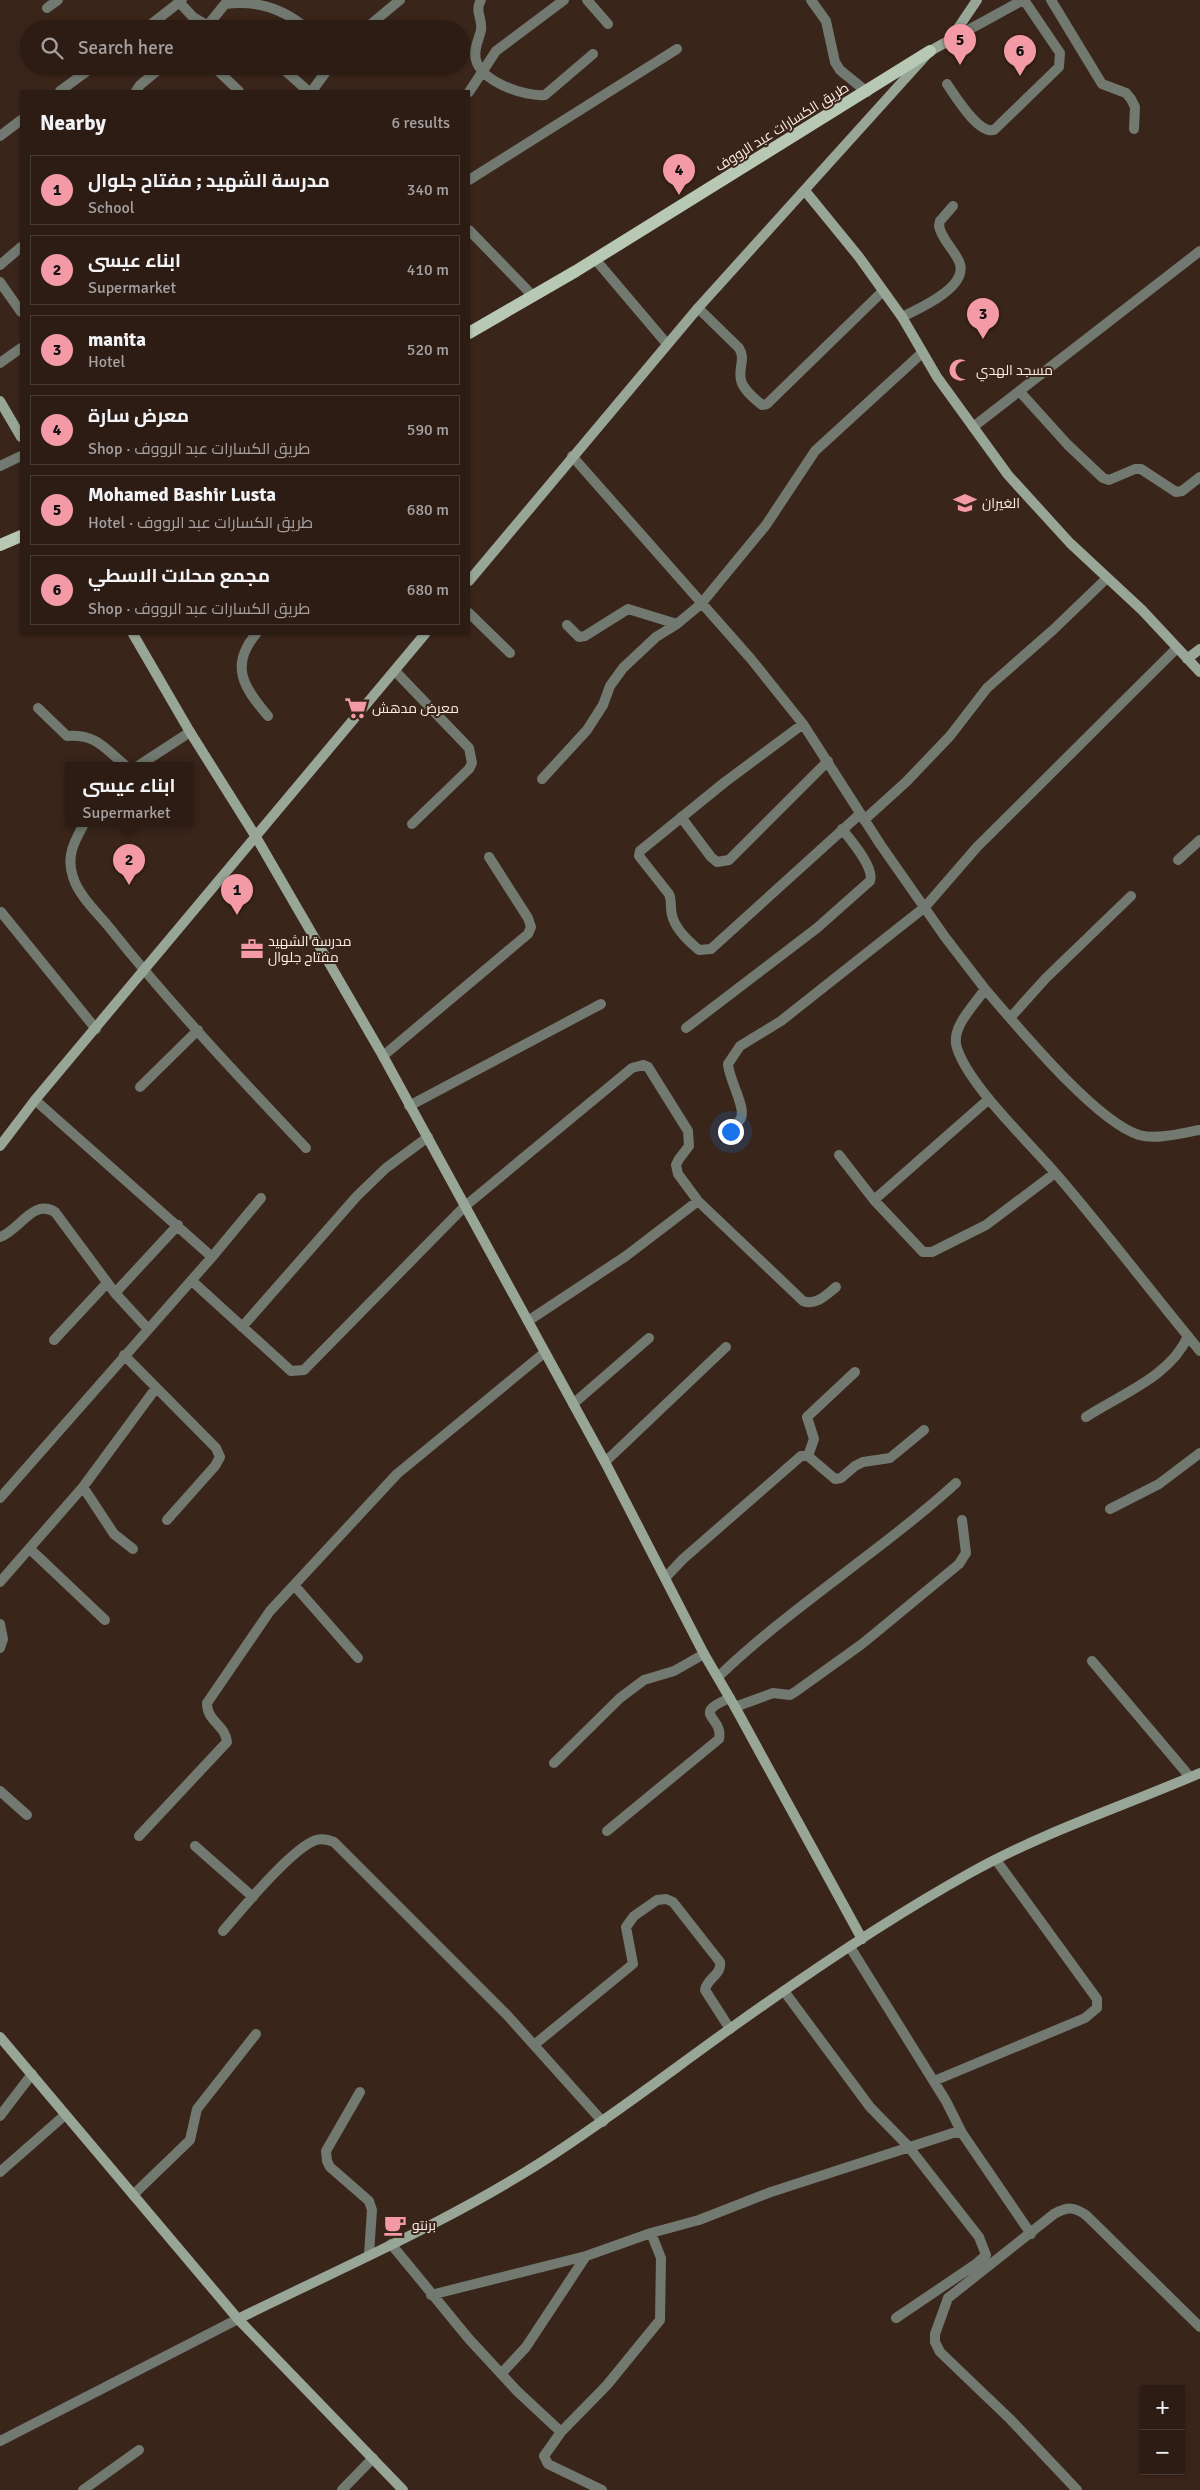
<!DOCTYPE html>
<html lang="en">
<head>
<meta charset="utf-8">
<style>
	body { margin:0; font-family:Signika,Cairo,sans-serif; background:#382922; color:#f1f3f6 }
	.controls { position:absolute; right:15px; bottom:15px; display:grid; overflow:hidden; border-radius:0px; box-shadow:0 1px 4px #0004 }
	.controls button { width:45px; height:45px; display:grid; place-items:center; padding:0; border:0; border-bottom:1px solid #483a34; background:#2c1c14; color:#f1f3f6; font:25px sans-serif }
	.you { position:absolute; left:730px; top:1131px; width:18px; height:18px; margin:-12px; border:4px solid #fff; border-radius:50%; background:#1a73e8; box-shadow:0 0 0 8px #1a73e833 }
	.badge { display:grid; place-items:center; width:32px; height:32px; border-radius:50%; background:#f49aa7; color:#111; font-size:16px; font-weight:700 }
	.pin { position:absolute; translate:-50% -41px; filter:drop-shadow(0 1px 2px #0008) }
	.pin::after { content:''; position:absolute; top:26px; width:18px; height:15px; background:inherit; clip-path:polygon(0 0,100% 0,50% 100%) }
	.popup { position:absolute; left:65px; top:762px; width:128px; height:65px; box-sizing:border-box; display:grid; place-content:center; border-radius:0px; background:#2c1c14; filter:drop-shadow(0 1px 4px #0005); font-size:16px; white-space:nowrap; color:#a6a1a0 }
	.popup b { font-size:19px; color:#f1f3f6 }
	.popup::after { content:''; position:absolute; left:50%; top:100%; margin-left:-10px; border:10px solid transparent; border-top-color:#2c1c14 }
	.list { margin:0; padding:0; list-style:none }
	h2 { display:flex; justify-content:space-between; align-items:center; height:65px; margin:0; padding:0 20px; font-size:21px }
	h2 small { font-size:16px; font-weight:400; color:#a6a1a0 }
	.list li { display:grid; grid-template-columns:32px 1fr auto; gap:15px; align-items:center; box-sizing:border-box; height:70px; margin:0 10px 10px; padding:0 10px; border:1px solid #483a34; border-radius:0px }
	.list b { display:block; font-size:19px; white-space:nowrap }
	.list p { margin:0; font-size:16px; white-space:nowrap; color:#a6a1a0 }
	.list em { font-size:16px; font-style:normal; color:#a6a1a0 }
	.icon { flex:none; width:28px; height:28px; fill:none; stroke:currentColor; stroke-width:2; stroke-linecap:round; stroke-linejoin:round }
	.map { position:relative; flex:none; width:1200px; height:2490px; overflow:hidden }
	.search { position:absolute; background:#2c1c14; box-shadow:0 1px 4px #0004; left:20px; top:20px; width:450px; height:55px; display:flex; align-items:center; gap:12px; box-sizing:border-box; padding:0 18px; border-radius:28px; color:#a6a1a0; font-size:19px }
	.panel { position:absolute; background:#2c1c14; box-shadow:0 1px 4px #0004; left:20px; top:90px; width:450px; height:545px; border-radius:0px }
	.map>svg:first-child { display:block }
</style>
</head>
<body>
<div class="map">
<svg width="1200" height="2490" viewBox="0 0 1200 2490">
	<rect width="100%" height="100%" fill="#3a251a"/>
	<g fill="none" stroke-linecap="round" stroke-linejoin="round">
		<!-- street -->
		<path stroke="#717970" stroke-width="10" d="M 481,0 C 474,11 483,19 481,30 C 479,40 473,49 476,60 C 482,82 525,97 545,95 L 593,54
			M 587,0 L 608,24
			M 811,0 L 826,21 L 835,62 L 840,70 L 867,92
			M 1051,0 L 1102,84 L 1126,93 L 1131,99 L 1135,107 L 1134,129
			M 180,3 L 193,17 L 214,29
			M 47,8 L 58,0
			M 208,25 L 225,4 C 257,0 283,8 307,29
			M 145,29 L 182,0
			M 365,29 L 400,0
			M 950,40 L 1023,0
			M 213,66 L 239,91
			M 280,66 L 308,91
			M 947,84 C 956,97 978,134 994,130 L 1059,67 L 1060,53 L 1024,0
			M 60,91 L 94,66
			M 136,91 L 140,85 L 163,66
			M 312,91 L 330,66
			M 469,92 L 496,51 L 564,0
			M 0,136 L 21,120
			M 469,180 L 677,49
			M 469,230 L 533,296
			M 595,259 L 667,344
			M 0,265 L 21,247
			M 0,282 L 21,312
			M 698,308 L 739,348 C 746,359 738,368 741,380 C 743,390 755,399 762,405 L 767,404 L 883,291
			M 902,317 C 918,309 967,288 960,264 C 956,251 942,241 939,226 L 940,221 L 953,206
			M 0,363 L 21,348
			M 1021,393 L 1068,445 L 1103,478 L 1109,480 L 1135,469 L 1141,469 L 1176,492 L 1182,491 L 1200,477
			M 973,427 L 1200,251
			M 572,456 L 751,659 L 803,724 L 880,844 L 945,937 L 985,989 C 975,1005 950,1027 957,1048 C 969,1086 1030,1143 1057,1175 C 1106,1232 1152,1293 1200,1351
			M 0,466 L 21,456
			M 469,613 L 510,653
			M 567,625 L 579,637 L 585,636 L 628,609 L 677,624
			M 256,634 C 229,666 244,688 268,716
			M 395,671 L 469,748 L 472,763 L 469,769 L 412,824
			M 38,708 L 67,736 C 97,734 104,748 126,766
			M 803,724 L 725,782 L 640,851 L 639,856 L 669,894 C 672,901 670,907 672,915 C 675,929 688,941 699,950 L 711,949 L 860,814
			M 138,766 L 190,732
			M 542,779 L 587,730 L 603,705 L 610,686 L 623,668 L 656,637 L 677,624 L 701,604 L 766,525 L 815,451 L 922,353
			M 681,817 L 711,857 L 717,862 L 729,860 L 828,761
			M 864,820 L 906,782 L 950,736 L 987,688 L 1053,630 L 1107,578
			M 84,824 C 74,842 66,856 73,877 C 79,897 101,916 113,932 C 173,1007 240,1078 306,1148
			M 1178,860 L 1200,840
			M 1,912 L 96,1029
			M 985,989 C 1018,1027 1095,1121 1139,1135 C 1157,1140 1182,1133 1200,1130
			M 1010,1018 L 1046,978 L 1131,896
			M 686,1028 L 817,928 L 870,881 C 875,868 850,839 842,829
			M 383,1056 L 528,934 L 531,927 L 528,918 L 489,857
			M 140,1087 L 198,1030
			M 35,1100 L 212,1257 L 261,1198
			M 409,1106 L 601,1004
			M 725,1136 C 730,1131 738,1124 741,1118 C 746,1107 729,1080 728,1064 L 740,1046 L 781,1021 L 925,907 L 977,847 L 1176,649
			M 839,1155 L 874,1200 L 923,1252 L 932,1252 L 986,1225 L 1055,1173
			M 874,1200 L 989,1099
			M 0,1237 C 19,1231 33,1198 55,1212 L 115,1293 L 148,1329
			M 192,1281 L 291,1371 L 304,1370 L 464,1207 L 632,1068 L 643,1065 L 648,1067 L 688,1131 L 689,1146 L 679,1159 L 676,1165 L 678,1174 L 698,1201 L 803,1301 C 816,1306 826,1295 836,1287
			M 115,1293 L 178,1225
			M 528,1321 L 626,1256 L 698,1201
			M 242,1327 L 357,1196 L 386,1168 L 428,1137
			M 54,1340 L 107,1283
			M 124,1355 L 216,1448 L 220,1457 L 215,1466 L 167,1520
			M 573,1404 L 649,1338
			M 1086,1417 C 1121,1394 1170,1377 1188,1336
			M 808,1456 L 814,1439 L 807,1417 L 855,1372
			M 605,1462 L 726,1347
			M 83,1487 L 114,1534 L 133,1549
			M 0,1498 L 212,1257
			M 1110,1509 L 1159,1484 L 1200,1453
			M 30,1549 L 105,1620
			M 665,1578 L 683,1559 L 801,1456 L 808,1456 L 835,1479 L 841,1478 L 855,1466 L 863,1462 L 890,1458 L 924,1430
			M 0,1582 L 83,1487 L 156,1388
			M 294,1585 L 358,1658
			M 0,1624 L 3,1639 L 0,1648
			M 1092,1661 L 1190,1777
			M 718,1677 C 792,1606 880,1552 956,1483
			M 735,1707 L 773,1693 L 790,1695 L 795,1692 L 862,1644 L 959,1564 L 966,1553 L 962,1520
			M 554,1763 L 620,1698 L 644,1680 L 674,1671 L 704,1654
			M 0,1791 L 27,1815
			M 607,1831 L 719,1739 C 724,1716 689,1715 730,1698
			M 139,1836 L 227,1742 C 225,1724 207,1722 207,1703 L 270,1611 L 397,1474 L 544,1353
			M 195,1846 L 253,1897
			M 223,1931 C 241,1910 292,1848 316,1840 C 323,1838 328,1840 334,1842 L 507,2015 L 603,2122
			M 850,1947 L 946,2101 L 962,2133
			M 784,1991 L 870,2107 L 908,2146 L 979,2237 L 986,2255 L 976,2264 L 896,2318
			M 534,2045 L 633,1964 L 626,1927 L 634,1916 L 657,1900 L 666,1899 L 673,1902 L 720,1962 C 722,1975 707,1978 705,1990 L 730,2029
			M 934,2081 L 1085,2018 L 1097,2008 L 1097,1999 L 996,1860
			M 360,2092 L 326,2151 L 327,2161 L 330,2167 L 369,2201 L 372,2210 L 369,2254
			M 0,2116 L 32,2074
			M 0,2172 L 65,2115
			M 133,2195 L 190,2140 L 197,2109 L 256,2034
			M 651,2233 L 699,2220 L 771,2192 L 953,2133 L 962,2133 L 1031,2234
			M 391,2244 L 469,2339 L 517,2391 L 561,2432 L 544,2456 L 548,2464 L 602,2490
			M 431,2295 L 586,2256 L 651,2233 L 661,2258 L 660,2320 L 607,2385 L 561,2432
			M 501,2374 L 526,2347 L 586,2256
			M 0,2441 L 238,2319
			M 83,2490 L 139,2450
			M 342,2490 L 373,2458
			M 1077,2490 L 1010,2419 L 940,2352 L 935,2342 L 935,2334 L 948,2298 L 1054,2214 C 1067,2207 1074,2206 1087,2216 L 1200,2327"/>
		<!-- secondary -->
		<path stroke="#98a697" stroke-width="10" d="M 806,192 L 859,257 L 902,317 L 937,377 L 1008,475 L 1070,543 L 1142,610 L 1200,672
			M 0,401 L 21,437
			M 469,581 L 698,308 L 930,51 L 950,40 L 977,0
			M 133,634 L 190,732 L 256,837 L 383,1056 L 605,1462 L 704,1654 L 735,1707 L 862,1939
			M 1187,659 L 1200,649
			M 0,1146 L 35,1100 L 425,634
			M 0,2037 L 238,2319 L 403,2490
			M 238,2319 C 339,2269 444,2224 540,2163 C 606,2121 668,2073 731,2028 C 808,1973 887,1919 970,1873 C 1043,1832 1124,1806 1200,1773"/>
		<!-- primary -->
		<path stroke="#b7c8b5" stroke-width="12" d="M 469,333 L 576,271 L 930,51
			M 0,545 L 21,536"/>
	</g>
	<!-- icons -->
	<defs>
		<symbol id="mosque-bare" viewBox="-9 -9 18 18"><path d="M3.5-4.9A6 6 0 1 0 3.5 4.9A5 5 0 1 1 3.5-4.9Z" fill="#f49aa7" stroke="#3a251a" stroke-width="2.5" paint-order="stroke"/></symbol>
		<symbol id="school-bare" viewBox="-9 -9 18 18"><path d="M0-5L7-2L0 1L-7-2ZM-4 1L0 2.5L4 1V4Q0 6-4 4Z" fill="#f49aa7" stroke="#3a251a" stroke-width="2.5" paint-order="stroke"/></symbol>
		<symbol id="supermarket-bare" viewBox="-9 -9 18 18"><path d="M-6-5.5h2.5l.6 2H6L4.5 2H-2.5L-4.4-4H-6ZM-1.5 3.2a1.3 1.3 0 1 0 .1 0ZM3 3.2a1.3 1.3 0 1 0 .1 0Z" fill="#f49aa7" stroke="#3a251a" stroke-width="2.5" paint-order="stroke"/></symbol>
		<symbol id="office-bare" viewBox="-9 -9 18 18"><path d="M-6-3h4V-5.5h4V-3h4V5H-6ZM-1-4.5V-3h2v-1.5ZM-6 0V1H6V0Z" fill="#f49aa7" stroke="#3a251a" stroke-width="2.5" paint-order="stroke"/></symbol>
		<symbol id="cafe-bare" viewBox="-9 -9 18 18"><path d="M-5.5-4.5H6V0H3Q3 3.5 0 3.5H-2.5Q-5.5 3.5-5.5 0ZM3-3.2v2h1.7v-2ZM-6 4.5H4V6H-6Z" fill="#f49aa7" stroke="#3a251a" stroke-width="2.5" paint-order="stroke"/></symbol>
	</defs>
	<g fill-rule="evenodd">
		<use href="#mosque-bare" x="944" y="354" width="32" height="32"/>
		<use href="#school-bare" x="949" y="487" width="32" height="32"/>
		<use href="#supermarket-bare" x="340" y="692" width="32" height="32"/>
		<use href="#office-bare" x="236" y="933" width="32" height="32"/>
		<use href="#cafe-bare" x="379" y="2209" width="32" height="32"/>
	</g>
	<g text-anchor="middle" dominant-baseline="central" stroke-width="4" stroke-linejoin="round" paint-order="stroke">
		<!-- street labels -->
		<g font-size="14" fill="#fcede6" stroke="#3a251a">
			<text transform="translate(782 127) rotate(-32)">طريق الكسارات عبد الرووف</text>
		</g>
		<!-- poi labels -->
		<g font-size="14" fill="#fcede6" stroke="#3a251a" text-anchor="start">
			<text x="976" y="370">مسجد الهدي</text>
			<text x="982" y="503">الغيران</text>
			<text x="372" y="708">معرض مدهش</text>
			<text x="268" y="941">مدرسة الشهيد<tspan x="268" dy="16">مفتاح جلوال</tspan></text>
			<text x="412" y="2225">برنتو</text>
		</g>
	</g>
</svg>
<div class="controls">
<button>+</button>
<button>−</button>
</div>
<div class="you"></div>
<div class="pin badge" style="left:237px;top:915px">1</div>
<div class="pin badge" style="left:129px;top:885px">2</div>
<div class="popup"><b>ابناء عيسى</b>Supermarket</div>
<div class="pin badge" style="left:983px;top:339px">3</div>
<div class="pin badge" style="left:679px;top:195px">4</div>
<div class="pin badge" style="left:960px;top:65px">5</div>
<div class="pin badge" style="left:1020px;top:76px">6</div>
<div class="search"><svg class="icon" aria-label="search" viewBox="0 0 24 24"><circle cx="10" cy="10" r="6"/><path d="M15 15l6 6"/></svg>Search here</div>
<section class="panel">
<h2>Nearby<small>6 results</small></h2>
<ul class="list">
<li><span class="badge">1</span><div><b>مدرسة الشهيد ; مفتاح جلوال</b><p>School</p></div><em>340 m</em></li>
<li><span class="badge">2</span><div><b>ابناء عيسى</b><p>Supermarket</p></div><em>410 m</em></li>
<li><span class="badge">3</span><div><b>manita</b><p>Hotel</p></div><em>520 m</em></li>
<li><span class="badge">4</span><div><b>معرض سارة</b><p>Shop · طريق الكسارات عبد الرووف</p></div><em>590 m</em></li>
<li><span class="badge">5</span><div><b>Mohamed Bashir Lusta</b><p>Hotel · طريق الكسارات عبد الرووف</p></div><em>680 m</em></li>
<li><span class="badge">6</span><div><b>مجمع محلات الاسطي</b><p>Shop · طريق الكسارات عبد الرووف</p></div><em>680 m</em></li>
</ul>
</section>
</div>
</body>
</html>
